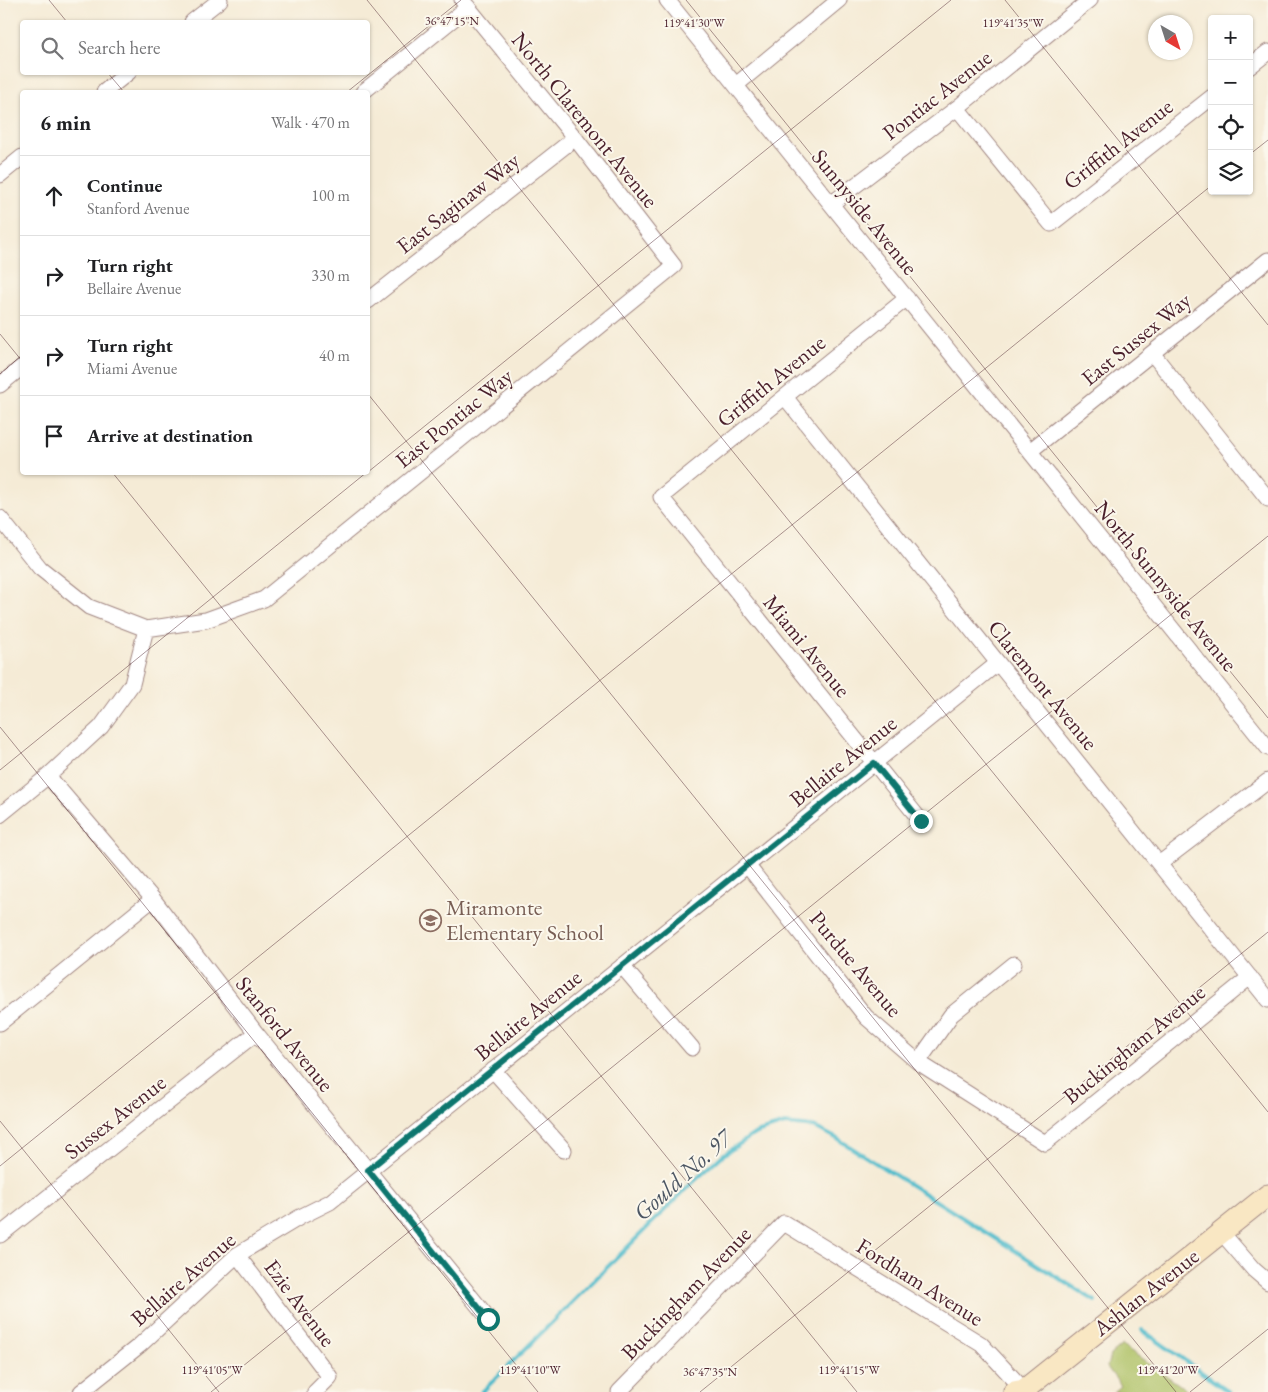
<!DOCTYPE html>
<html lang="en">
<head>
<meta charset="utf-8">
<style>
	body { margin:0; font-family:"EB Garamond",serif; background:#f2f2f2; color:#202124 }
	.controls { position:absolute; right:15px; top:15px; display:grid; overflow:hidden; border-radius:5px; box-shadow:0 1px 4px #0004 }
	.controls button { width:45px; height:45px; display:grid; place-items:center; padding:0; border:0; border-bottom:1px solid #e0e0e0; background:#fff; color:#202124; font:25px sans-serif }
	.compass { position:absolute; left:1148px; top:15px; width:45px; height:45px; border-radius:50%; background:#fff; box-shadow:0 1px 4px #0004; rotate:141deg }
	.stop { position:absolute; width:15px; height:15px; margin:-11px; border:4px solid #0f766e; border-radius:50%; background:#fff }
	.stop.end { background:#0f766e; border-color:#fff; box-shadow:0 1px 5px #0008 }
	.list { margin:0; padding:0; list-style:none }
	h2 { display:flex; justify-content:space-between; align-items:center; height:65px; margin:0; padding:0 20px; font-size:21px }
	h2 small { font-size:16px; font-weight:400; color:#757577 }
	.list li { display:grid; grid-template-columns:32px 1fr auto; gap:15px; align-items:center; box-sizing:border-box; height:80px; padding:0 20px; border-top:1px solid #e0e0e0 }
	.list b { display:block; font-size:19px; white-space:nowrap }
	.list p { margin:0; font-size:16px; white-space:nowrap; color:#757577 }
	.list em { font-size:16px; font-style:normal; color:#757577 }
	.icon { flex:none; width:28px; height:28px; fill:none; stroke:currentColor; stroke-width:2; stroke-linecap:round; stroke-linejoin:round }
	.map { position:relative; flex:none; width:1268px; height:1392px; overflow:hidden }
	.search { position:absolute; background:#fff; box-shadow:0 1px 4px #0004; left:20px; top:20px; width:350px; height:55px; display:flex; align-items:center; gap:12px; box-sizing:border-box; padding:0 18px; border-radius:5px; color:#757577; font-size:19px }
	.panel { position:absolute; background:#fff; box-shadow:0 1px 4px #0004; left:20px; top:90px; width:350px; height:385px; border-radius:5px }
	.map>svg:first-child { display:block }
</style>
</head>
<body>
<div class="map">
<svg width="1268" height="1392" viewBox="0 0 1268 1392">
	<rect width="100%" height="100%" fill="#fbf7ec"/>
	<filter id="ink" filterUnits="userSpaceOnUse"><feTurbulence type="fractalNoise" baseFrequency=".02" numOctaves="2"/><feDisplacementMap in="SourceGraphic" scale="10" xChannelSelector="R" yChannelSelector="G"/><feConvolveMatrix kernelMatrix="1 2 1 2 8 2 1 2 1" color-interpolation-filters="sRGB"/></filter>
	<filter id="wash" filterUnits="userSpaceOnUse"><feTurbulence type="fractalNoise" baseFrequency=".0096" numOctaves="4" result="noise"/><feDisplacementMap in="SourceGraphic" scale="20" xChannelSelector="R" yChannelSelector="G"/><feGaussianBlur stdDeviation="1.12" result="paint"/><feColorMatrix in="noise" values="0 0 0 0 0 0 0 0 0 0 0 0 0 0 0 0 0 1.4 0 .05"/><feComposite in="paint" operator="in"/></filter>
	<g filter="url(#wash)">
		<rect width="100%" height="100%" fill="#f5ebd6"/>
		<!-- green -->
		<path fill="#aec165" stroke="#7c7048" d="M 1122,1345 L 1190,1392 L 1114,1392 L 1121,1386 L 1107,1367 L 1110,1355 Z"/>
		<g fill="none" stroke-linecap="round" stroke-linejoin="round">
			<!-- stream -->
			<path stroke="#4fbbcb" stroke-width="4" d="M 1142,1330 L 1229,1392
				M 482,1392 L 692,1183 L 723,1155 L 756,1133 L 785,1124 L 814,1127 L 836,1138 L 1095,1301"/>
		</g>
	</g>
	<g filter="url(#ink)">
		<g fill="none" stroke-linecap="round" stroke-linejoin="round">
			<defs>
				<path id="street" d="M 667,0 L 1268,748
					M 192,22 L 220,0
					M 1249,67 L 1268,52
					M 736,85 L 839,0
					M 104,92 L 129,72
					M 363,92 L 468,7
					M 957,108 L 1051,224 L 1212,97
					M 0,175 L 22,157
					M 831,204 L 957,108 L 1090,0
					M 907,298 L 661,497 L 921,821
					M 368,301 L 575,138
					M 1152,353 L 1268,499
					M 0,385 L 22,367
					M 785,397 L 1268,1000
					M 1030,451 L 1268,260
					M 0,518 L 40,568 L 89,607 L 146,629 L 206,620 L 264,599 L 674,266 L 575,138 L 462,0
					M 48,776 L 153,899 L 256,1033 L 489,1319
					M 0,815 L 48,776 L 101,727 L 132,684 L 146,629
					M 1159,864 L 1268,781
					M 747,865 L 866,1017 L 918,1062 L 1045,1143 L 1250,977
					M 622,966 L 692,1048
					M 0,1023 L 153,899
					M 918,1062 L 951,1015 L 1014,964
					M 493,1070 L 564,1150
					M 1222,1233 L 1254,1270 L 1268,1282
					M 0,1235 L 256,1033
					M 237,1255 L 330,1377 L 315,1392
					M 81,1392 L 140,1345 L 237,1255 L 300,1217 L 330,1202 L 998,663
					M 619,1392 L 784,1223 L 981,1344 L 1024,1390"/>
				<path id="secondary" d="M 1014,1392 L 1024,1390 L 1268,1195"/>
			</defs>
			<!-- street casing -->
			<use href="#street" stroke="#a08580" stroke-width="17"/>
			<!-- secondary casing -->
			<use href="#secondary" stroke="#a08580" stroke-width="23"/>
			<!-- street -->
			<use href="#street" stroke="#fff" stroke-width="15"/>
			<!-- secondary -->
			<use href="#secondary" stroke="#f9e7c3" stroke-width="21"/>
		</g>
	</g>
	<g fill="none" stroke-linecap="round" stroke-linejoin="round" filter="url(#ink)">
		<!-- route -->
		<path stroke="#0f766e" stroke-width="6" d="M 488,1319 L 368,1170 L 874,763 L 921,821"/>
	</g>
	<!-- ticks -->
	<path fill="none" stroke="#4a1f2b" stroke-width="1" stroke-opacity="0.45" d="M 49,0 L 67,22M 367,0 L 1268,1112M 686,0 L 1268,718M 1005,0 L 1268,325M 107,72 L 124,92M 347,92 L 461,0M 1249,155 L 1268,140M 0,334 L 22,361M 0,374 L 22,355M 368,394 L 1176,1392M 112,472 L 857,1392M 368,472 L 951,0M 0,727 L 538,1392M 0,770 L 367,472M 0,1121 L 219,1392M 0,1166 L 1212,185M 211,1392 L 1268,536M 700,1392 L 1268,932M 1190,1392 L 1268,1329"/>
	<!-- icons -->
	<defs>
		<symbol id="school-ring" viewBox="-11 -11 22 22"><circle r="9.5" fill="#fbf7ec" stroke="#8d6e63" stroke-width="1.5"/><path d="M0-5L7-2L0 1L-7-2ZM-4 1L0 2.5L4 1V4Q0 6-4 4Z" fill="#8d6e63"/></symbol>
	</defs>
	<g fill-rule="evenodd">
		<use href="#school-ring" x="418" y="908" width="25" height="25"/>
	</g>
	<g text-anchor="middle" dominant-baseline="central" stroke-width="4" stroke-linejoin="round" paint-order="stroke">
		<!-- street labels -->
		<g font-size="22" fill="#4a1f2b" stroke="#fbf7ec">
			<text transform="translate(937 95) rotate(-38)">Pontiac Avenue</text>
			<text transform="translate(585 120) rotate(51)">North Claremont Avenue</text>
			<text transform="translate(1118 144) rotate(-38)">Griffith Avenue</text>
			<text transform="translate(458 203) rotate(-38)">East Saginaw Way</text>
			<text transform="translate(865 212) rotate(51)">Sunnyside Avenue</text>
			<text transform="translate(1136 339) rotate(-39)">East Sussex Way</text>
			<text transform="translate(771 381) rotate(-39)">Griffith Avenue</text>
			<text transform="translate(454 418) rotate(-39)">East Pontiac Way</text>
			<text transform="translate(1166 586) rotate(51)">North Sunnyside Avenue</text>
			<text transform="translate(807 646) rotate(51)">Miami Avenue</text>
			<text transform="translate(1043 685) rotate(51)">Claremont Avenue</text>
			<text transform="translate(843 761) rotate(-39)">Bellaire Avenue</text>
			<text transform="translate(856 964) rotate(50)">Purdue Avenue</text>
			<text transform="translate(528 1015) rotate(-39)">Bellaire Avenue</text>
			<text transform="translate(285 1034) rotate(51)">Stanford Avenue</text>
			<text transform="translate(1134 1044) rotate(-39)">Buckingham Avenue</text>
			<text transform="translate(115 1117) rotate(-38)">Sussex Avenue</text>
			<text transform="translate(183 1279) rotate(-41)">Bellaire Avenue</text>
			<text transform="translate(920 1282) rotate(32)">Fordham Avenue</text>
			<text transform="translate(1146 1292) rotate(-38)">Ashlan Avenue</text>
			<text transform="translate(686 1293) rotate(-46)">Buckingham Avenue</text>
			<text transform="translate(300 1303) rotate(53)">Ezie Avenue</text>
		</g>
		<!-- education labels -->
		<g font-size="22" fill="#785e54" stroke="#fbf7ec" text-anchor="start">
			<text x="446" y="907">Miramonte<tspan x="446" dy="25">Elementary School</tspan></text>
		</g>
		<!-- water labels -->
		<g font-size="24" font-style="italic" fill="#4c5663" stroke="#fbf7ec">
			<text transform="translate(682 1175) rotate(-42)">Gould No. 97</text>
		</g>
	</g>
	<g font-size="12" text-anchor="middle" fill="#4a1f2b" stroke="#fbf7ec" stroke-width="4" stroke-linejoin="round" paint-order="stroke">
		<text x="452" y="25">36°47'15"N</text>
		<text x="694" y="27">119°41'30"W</text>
		<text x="1013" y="27">119°41'35"W</text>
		<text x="212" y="1374">119°41'05"W</text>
		<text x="530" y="1374">119°41'10"W</text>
		<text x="849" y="1374">119°41'15"W</text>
		<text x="1168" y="1374">119°41'20"W</text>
		<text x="710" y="1376">36°47'35"N</text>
	</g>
</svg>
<div class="controls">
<button>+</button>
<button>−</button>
<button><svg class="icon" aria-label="locate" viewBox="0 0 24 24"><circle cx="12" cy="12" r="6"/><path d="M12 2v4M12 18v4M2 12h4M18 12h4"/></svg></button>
<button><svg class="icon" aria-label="layers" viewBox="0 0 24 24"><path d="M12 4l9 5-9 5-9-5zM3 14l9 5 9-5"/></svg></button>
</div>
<svg class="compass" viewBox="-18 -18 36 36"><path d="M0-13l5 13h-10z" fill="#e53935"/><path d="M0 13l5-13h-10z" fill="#757577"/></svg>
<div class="stop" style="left:488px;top:1319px"></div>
<div class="stop end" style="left:921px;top:821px"></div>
<div class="search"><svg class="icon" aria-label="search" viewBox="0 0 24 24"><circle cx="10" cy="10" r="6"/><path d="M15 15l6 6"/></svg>Search here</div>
<section class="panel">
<h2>6 min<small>Walk · 470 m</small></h2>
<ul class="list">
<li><svg class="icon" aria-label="ahead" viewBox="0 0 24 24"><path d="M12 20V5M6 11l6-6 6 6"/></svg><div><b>Continue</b><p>Stanford Avenue</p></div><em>100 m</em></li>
<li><svg class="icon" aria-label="right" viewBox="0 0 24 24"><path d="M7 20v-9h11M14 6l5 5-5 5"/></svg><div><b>Turn right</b><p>Bellaire Avenue</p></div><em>330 m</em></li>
<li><svg class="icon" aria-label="right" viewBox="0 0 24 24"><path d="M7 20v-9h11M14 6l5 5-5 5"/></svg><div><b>Turn right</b><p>Miami Avenue</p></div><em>40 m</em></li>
<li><svg class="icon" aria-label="arrive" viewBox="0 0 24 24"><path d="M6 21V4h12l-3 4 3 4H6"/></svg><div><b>Arrive at destination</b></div></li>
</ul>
</section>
</div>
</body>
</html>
